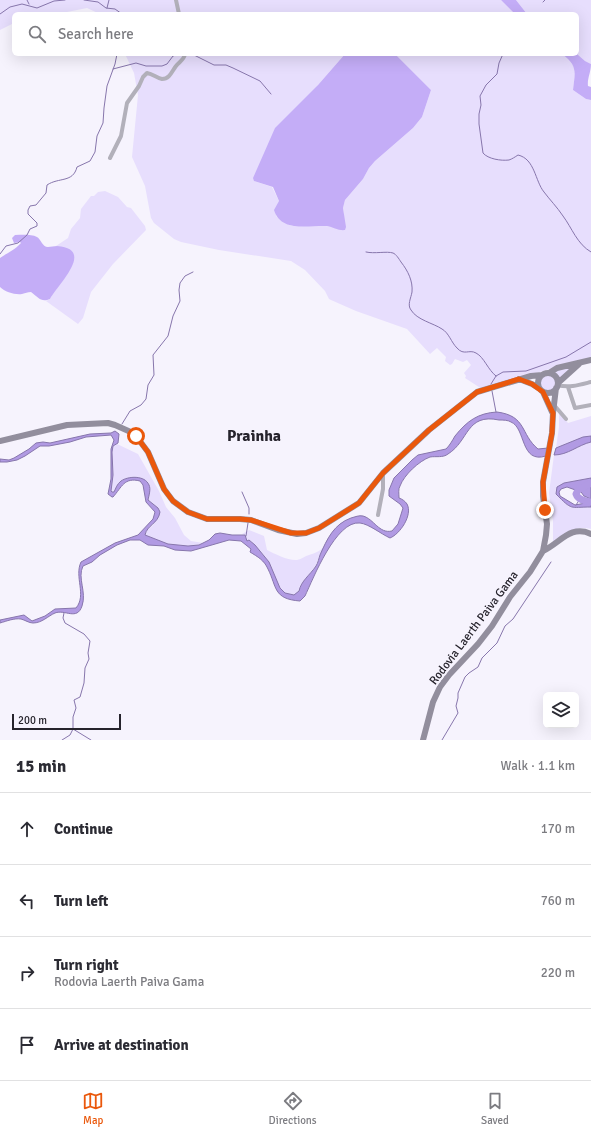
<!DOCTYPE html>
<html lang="en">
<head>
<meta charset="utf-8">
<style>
	body { margin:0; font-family:Signika,sans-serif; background:#f7f7f7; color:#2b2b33 }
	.controls { position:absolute; right:12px; bottom:12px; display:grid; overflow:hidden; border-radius:6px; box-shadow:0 4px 16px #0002 }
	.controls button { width:36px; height:36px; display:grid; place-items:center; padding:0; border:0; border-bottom:1px solid #e1e1e2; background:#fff; color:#2b2b33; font:20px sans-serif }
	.scale { position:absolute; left:12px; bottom:10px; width:109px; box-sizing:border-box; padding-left:4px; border:2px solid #26232c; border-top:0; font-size:11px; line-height:14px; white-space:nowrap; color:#26232c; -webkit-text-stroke:3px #f6f3fd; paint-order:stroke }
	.stop { position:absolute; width:12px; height:12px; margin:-9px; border:3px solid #ea580c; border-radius:50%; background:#fff }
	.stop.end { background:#ea580c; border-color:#fff; box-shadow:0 1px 4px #0008 }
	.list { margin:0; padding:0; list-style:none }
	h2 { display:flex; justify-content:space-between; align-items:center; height:52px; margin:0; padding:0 16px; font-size:17px }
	h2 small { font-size:13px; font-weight:400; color:#7c7c81 }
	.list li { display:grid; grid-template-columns:26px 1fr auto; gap:12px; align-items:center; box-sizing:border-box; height:72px; padding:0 16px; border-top:1px solid #e1e1e2 }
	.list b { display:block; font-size:15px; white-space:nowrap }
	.list p { margin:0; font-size:13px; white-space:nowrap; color:#7c7c81 }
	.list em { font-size:13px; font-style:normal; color:#7c7c81 }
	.icon { flex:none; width:22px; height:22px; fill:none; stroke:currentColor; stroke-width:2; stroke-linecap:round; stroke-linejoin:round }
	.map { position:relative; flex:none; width:591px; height:740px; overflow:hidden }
	.search { position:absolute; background:#fff; box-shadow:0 4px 16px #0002; left:12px; right:12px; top:12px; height:44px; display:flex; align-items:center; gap:10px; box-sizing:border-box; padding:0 14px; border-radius:6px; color:#7c7c81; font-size:15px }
	.sheet { height:340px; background:#fff }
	nav { display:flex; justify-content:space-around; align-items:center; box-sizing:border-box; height:56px; border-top:1px solid #e1e1e2; background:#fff; font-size:11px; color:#7c7c81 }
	nav a { display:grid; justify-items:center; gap:2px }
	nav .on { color:#ea580c }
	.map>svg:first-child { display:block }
</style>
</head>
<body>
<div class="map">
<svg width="591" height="740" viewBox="0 0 591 740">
	<rect width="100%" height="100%" fill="#f6f3fd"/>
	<!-- green -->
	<path fill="#e7defd" d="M 0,0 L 501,0 L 515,14 L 100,14 L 87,8 L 57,14 L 14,14 L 14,23 L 0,30 Z
		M 516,0 L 591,0 L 591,64 L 585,61 L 577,54 L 577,14 L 527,14 Z
		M 125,54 L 345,54 L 318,85 L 254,181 L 272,187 L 279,201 L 276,216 C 292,230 296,226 315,225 C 321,225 326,226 332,227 L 344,215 L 343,208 L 345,200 L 363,179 L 369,168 L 375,161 L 413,128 L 422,117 L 431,90 L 395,54 L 562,54 C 578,66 575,72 573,90 L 586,99 L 591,100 L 591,357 L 482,389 L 465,378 L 466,376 L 464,373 L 471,365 L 467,360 L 463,362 L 455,359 L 452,364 L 450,365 L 445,361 L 446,357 L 437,348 L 430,354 L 407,329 L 356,311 L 331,300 L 329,299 L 325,291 L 305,270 L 291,261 L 219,250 L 181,242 L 174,239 L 154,223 L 151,218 L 145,186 L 132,157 L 138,95 L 134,73 Z
		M 105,191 L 118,197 L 127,207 L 131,208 L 145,226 L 146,230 L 113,264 L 91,292 L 83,318 L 78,324 L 46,301 L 50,299 L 54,292 L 58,246 L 56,246 L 68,238 L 71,229 L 80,218 L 81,209 L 91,196 L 94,196 L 98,192 Z
		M 578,364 L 560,380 L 557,376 L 552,372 Z
		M540 383a8 8 0 1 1 16 0a8 8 0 1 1-16 0Z
		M 559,412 L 568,423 L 591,416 L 591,436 L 583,437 L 556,448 L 559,427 Z
		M 591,442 L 591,478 L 564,483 L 556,492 L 569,507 L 591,507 L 591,529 C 576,525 565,534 553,542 L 553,521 L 549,493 L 554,455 C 568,455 578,445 591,442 Z
		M 117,444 L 138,454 L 159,491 L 166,507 L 175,518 L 184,535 L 191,541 L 203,543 L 199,545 L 188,546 L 168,544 L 145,535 L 147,530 L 153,525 L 160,512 L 158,508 L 148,500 L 150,489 L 148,482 C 138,479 126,474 118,484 C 116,487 115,490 113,493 L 111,491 L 113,475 L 112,452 L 113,446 Z
		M 249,530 L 264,536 L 267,550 C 275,554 289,561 297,560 C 302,559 305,556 309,555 C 315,553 318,552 323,548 L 316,565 L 300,586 L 297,594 C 279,602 275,573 269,563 C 266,557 261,552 257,548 C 255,545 252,544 251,541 L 247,541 L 245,535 L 242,534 Z"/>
	<!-- forest -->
	<path fill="#c4adf7" d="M 501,0 L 516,0 L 527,14 L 515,14 Z
		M 345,54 L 395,54 L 431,90 L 422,117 L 413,128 L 375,161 L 369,168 L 363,179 L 345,200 L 343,208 L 346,227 L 345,230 C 339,231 333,227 327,226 C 309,225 281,233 274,210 L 279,201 L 273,187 L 254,181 L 253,178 L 275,128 L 318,85 Z
		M 562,54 L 577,54 L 585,61 L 591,64 C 591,72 587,79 588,86 L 591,87 L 591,100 L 586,99 L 573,90 C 575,72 578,66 562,54 Z
		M 15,235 C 22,235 31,234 37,237 C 41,239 42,247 48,247 C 51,247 54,246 57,246 C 96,249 58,284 50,299 C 41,303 38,297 31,292 C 27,292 26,293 22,294 C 15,295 5,292 0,287 L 0,258 C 7,253 15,250 21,243 L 20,242 L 14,243 L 12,238 Z"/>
	<!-- water -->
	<path fill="#b19ae3" stroke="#8776ac" d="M 497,412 C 527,416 520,434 538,449 L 548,448 L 546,456 C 520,464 526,428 511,422 C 508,420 503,420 499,420 C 466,413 469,441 448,454 C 443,458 436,456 430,457 C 419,461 404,475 400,486 C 398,489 399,494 399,498 C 402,499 405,501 407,504 C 413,515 400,534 390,538 C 381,534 369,524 360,523 C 336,520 313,579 305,596 L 300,601 C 273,599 277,587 268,569 C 264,560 258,557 250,552 L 251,549 L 241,541 L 229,540 L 191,551 L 175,550 L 164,546 L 148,545 L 140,540 L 130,540 L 117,545 L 100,555 L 92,562 L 83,566 C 77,578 87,592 82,606 C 77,621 65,609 55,613 C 48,616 42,623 33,623 C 29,623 25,620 21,619 C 14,618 7,621 0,623 L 0,620 L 24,615 L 32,621 L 45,616 L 55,609 L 76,608 C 87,595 74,577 81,562 L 115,543 L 138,535 L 153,519 L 155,512 L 146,502 L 143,485 L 140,481 C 124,477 122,487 113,497 L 112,497 L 108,494 L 111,479 L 111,449 L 114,440 L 111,435 L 86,437 L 70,442 L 49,446 L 40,446 L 25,456 L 17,460 L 7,462 L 0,462 L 0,459 L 9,460 L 14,458 L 29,449 L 36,443 L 43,442 L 50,443 L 90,434 L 111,433 L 115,431 L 119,434 L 118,443 L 113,446 L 112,452 L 113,475 L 111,491 L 112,492 L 114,492 C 116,488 117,484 121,481 C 128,476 145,475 149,485 C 151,489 149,495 148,500 L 158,508 L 160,512 C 158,524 147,525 145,535 L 168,544 L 188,546 L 199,545 L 209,540 L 215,534 L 220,533 L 232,535 L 245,535 L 247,541 L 249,540 L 255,545 L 269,562 L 280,588 L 285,593 L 294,595 L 299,591 C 301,581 310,575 316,566 C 318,563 319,558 320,555 C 327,539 334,524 351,518 C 355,517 359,515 363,516 C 374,519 379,534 392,531 L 398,524 L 403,508 L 400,504 L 389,496 L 389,490 L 394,478 L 412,460 L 418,455 L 446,449 C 450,445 452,441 455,436 C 467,421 478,413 497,412 Z
		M 591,436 L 591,442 C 578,445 568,455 554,455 L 556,448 L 583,437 Z
		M 591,478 L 591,499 L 584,496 L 581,492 L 567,487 L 561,489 L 559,492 L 560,496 L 575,505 L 591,502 L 591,500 L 591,507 C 569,507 573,511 556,494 L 557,487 L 564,483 Z"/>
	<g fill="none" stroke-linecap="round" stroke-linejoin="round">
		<!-- stream -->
		<path stroke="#8776ac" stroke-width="1" d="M 27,0 L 29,4
			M 84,0 L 98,2 L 106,8 L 115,9 L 122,14
			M 543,2 L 545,0
			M 107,8 L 109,0
			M 0,14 L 10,7 L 22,4 L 37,8 L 54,1 L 65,0
			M 186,54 L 194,55 L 214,65 L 226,65 L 233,68 L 260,81 L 271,94
			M 503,54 L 499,63 L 497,74 L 486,85 L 480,96 L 481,105 L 479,114 L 479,124 L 483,153 C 488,159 501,161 509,160 C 512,159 515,157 518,155 C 535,159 535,181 544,192 C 550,200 557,207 563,216 C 572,228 577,244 591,252
			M 113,69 L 136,63 L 146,66 L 162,66 L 167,64 L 173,56 L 178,54
			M 366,252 C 374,254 387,251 393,253 C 396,254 399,259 401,262 C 408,271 413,281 412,292 C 411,298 407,305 411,310 C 417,320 433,323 442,329 C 449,333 451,342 457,348 C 464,356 469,349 476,353 C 484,357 488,370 496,376
			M 0,254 L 6,246 L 18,243 L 27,235 L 30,229 L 37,226 L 37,223 L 28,214 L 28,210 L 30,206 L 36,205 L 46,193 L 47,185 C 59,177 73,183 77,167 L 90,161 L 95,152 L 97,136 L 103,123 L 104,108 L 107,86 L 115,64 L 117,54
			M 491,384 L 496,376 L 503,372 L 526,371 L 566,357 L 591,342
			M 492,391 L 496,412
			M 122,424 L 130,411 L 141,405 L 146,399 L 148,385 L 154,375 L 153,355 L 168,336 L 173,316 L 180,301 L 179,290 L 180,283 L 185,276 L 193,272
			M 242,492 L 249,508 L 249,514
			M 576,505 L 580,499
			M 246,536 L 248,523
			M 73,729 L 91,740
			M 62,740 L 70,735 L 73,729 L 73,717 L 76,708 L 74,700 L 80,697 L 84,683 L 85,668 L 89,659 L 88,653 L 90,641 L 84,634 L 65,623 L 63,618 L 64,613
			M 442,740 L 458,713 L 456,706 L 458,698 L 458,693 L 465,677 L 469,673 L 478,667 L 482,658 L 497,643 L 505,626 L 513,619 L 551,562"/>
		<!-- river -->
		<path stroke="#b19ae3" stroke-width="7" d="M 591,483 L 578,490 L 576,494 C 578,500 585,501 591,502"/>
		<!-- street -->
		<path stroke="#b2b0ba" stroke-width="4" d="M 176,0 L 179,14
			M 110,158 L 121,136 L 127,103 L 139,86 L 143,77 L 147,73 C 153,74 157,78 162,79 C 170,79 172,71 176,66 C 179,62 184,60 185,54
			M 557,385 C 570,388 579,385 591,382
			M 568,387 L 575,408 L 591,405
			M 554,405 L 566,419
			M 378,515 L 383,489 L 383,473"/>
		<!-- secondary -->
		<path stroke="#928e9d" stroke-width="6" d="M 549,373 L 557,368 L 591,360
			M538 383a10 10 0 1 1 20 0a10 10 0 1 1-20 0Z
			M 519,379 L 532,384 L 540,389
			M 558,383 L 579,364
			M 543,392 L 552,412
			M 0,441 L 67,425 L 108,423 L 115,425 L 133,433 L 136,436 L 148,452 L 164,489 L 173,501 L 188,512 L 207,519 L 240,519 L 251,520 L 278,530 L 297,534 L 306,533 L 319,528 L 359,503 L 383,473 L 429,430 L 477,392 L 531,376 L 542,375
			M 543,551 C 560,543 571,524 591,534
			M 423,740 L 433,702 L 440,687 L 449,675 L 478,644 L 492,626 L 510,597 L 530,572 L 543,551 L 546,535 L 547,524 L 543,496 L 543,482 L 552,433 L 553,413 L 556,388"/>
	</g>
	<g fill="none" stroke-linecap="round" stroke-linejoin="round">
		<!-- route -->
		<path stroke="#ea580c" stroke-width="5" d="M 136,436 L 148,452 L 164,489 L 173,501 L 188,512 L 207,519 L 240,519 L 251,520 L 291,533 L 306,533 L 319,528 L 359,503 L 383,473 L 429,430 L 477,392 L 519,379 L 532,384 L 543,392 L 553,413 L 552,433 L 543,482 L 545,510"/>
	</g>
	<g text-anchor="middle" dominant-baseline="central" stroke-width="4" stroke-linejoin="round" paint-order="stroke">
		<!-- street labels -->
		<g font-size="12" fill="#26232c" stroke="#f6f3fd">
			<text transform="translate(474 628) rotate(-53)">Rodovia Laerth Paiva Gama</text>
		</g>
		<!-- district labels -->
		<g font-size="16" font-weight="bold" fill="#26232c" stroke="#f6f3fd">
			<text x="254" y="436">Prainha</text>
		</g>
	</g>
</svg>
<div class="controls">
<button><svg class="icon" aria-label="layers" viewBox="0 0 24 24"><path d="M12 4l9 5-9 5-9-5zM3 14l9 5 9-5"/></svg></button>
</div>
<div class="scale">200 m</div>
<div class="stop" style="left:136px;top:436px"></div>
<div class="stop end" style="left:545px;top:510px"></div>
<div class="search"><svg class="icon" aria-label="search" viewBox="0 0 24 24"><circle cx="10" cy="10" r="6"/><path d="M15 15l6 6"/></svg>Search here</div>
</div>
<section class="sheet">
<h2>15 min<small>Walk · 1.1 km</small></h2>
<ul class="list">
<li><svg class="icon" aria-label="ahead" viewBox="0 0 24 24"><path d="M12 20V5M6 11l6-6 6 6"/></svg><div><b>Continue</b></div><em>170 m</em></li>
<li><svg class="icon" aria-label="left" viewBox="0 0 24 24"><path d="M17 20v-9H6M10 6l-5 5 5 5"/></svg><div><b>Turn left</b></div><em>760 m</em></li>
<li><svg class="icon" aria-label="right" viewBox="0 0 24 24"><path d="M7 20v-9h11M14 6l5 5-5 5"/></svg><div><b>Turn right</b><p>Rodovia Laerth Paiva Gama</p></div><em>220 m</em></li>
<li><svg class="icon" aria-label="arrive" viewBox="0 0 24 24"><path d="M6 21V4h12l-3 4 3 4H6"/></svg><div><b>Arrive at destination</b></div></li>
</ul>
</section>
<nav>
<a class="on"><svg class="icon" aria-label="map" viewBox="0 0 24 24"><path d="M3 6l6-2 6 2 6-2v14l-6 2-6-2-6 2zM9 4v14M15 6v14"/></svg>Map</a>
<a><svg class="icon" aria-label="directions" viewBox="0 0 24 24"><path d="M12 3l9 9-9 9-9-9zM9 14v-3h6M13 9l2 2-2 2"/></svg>Directions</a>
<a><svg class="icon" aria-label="saved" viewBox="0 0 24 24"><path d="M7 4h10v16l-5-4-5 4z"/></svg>Saved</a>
</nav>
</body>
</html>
